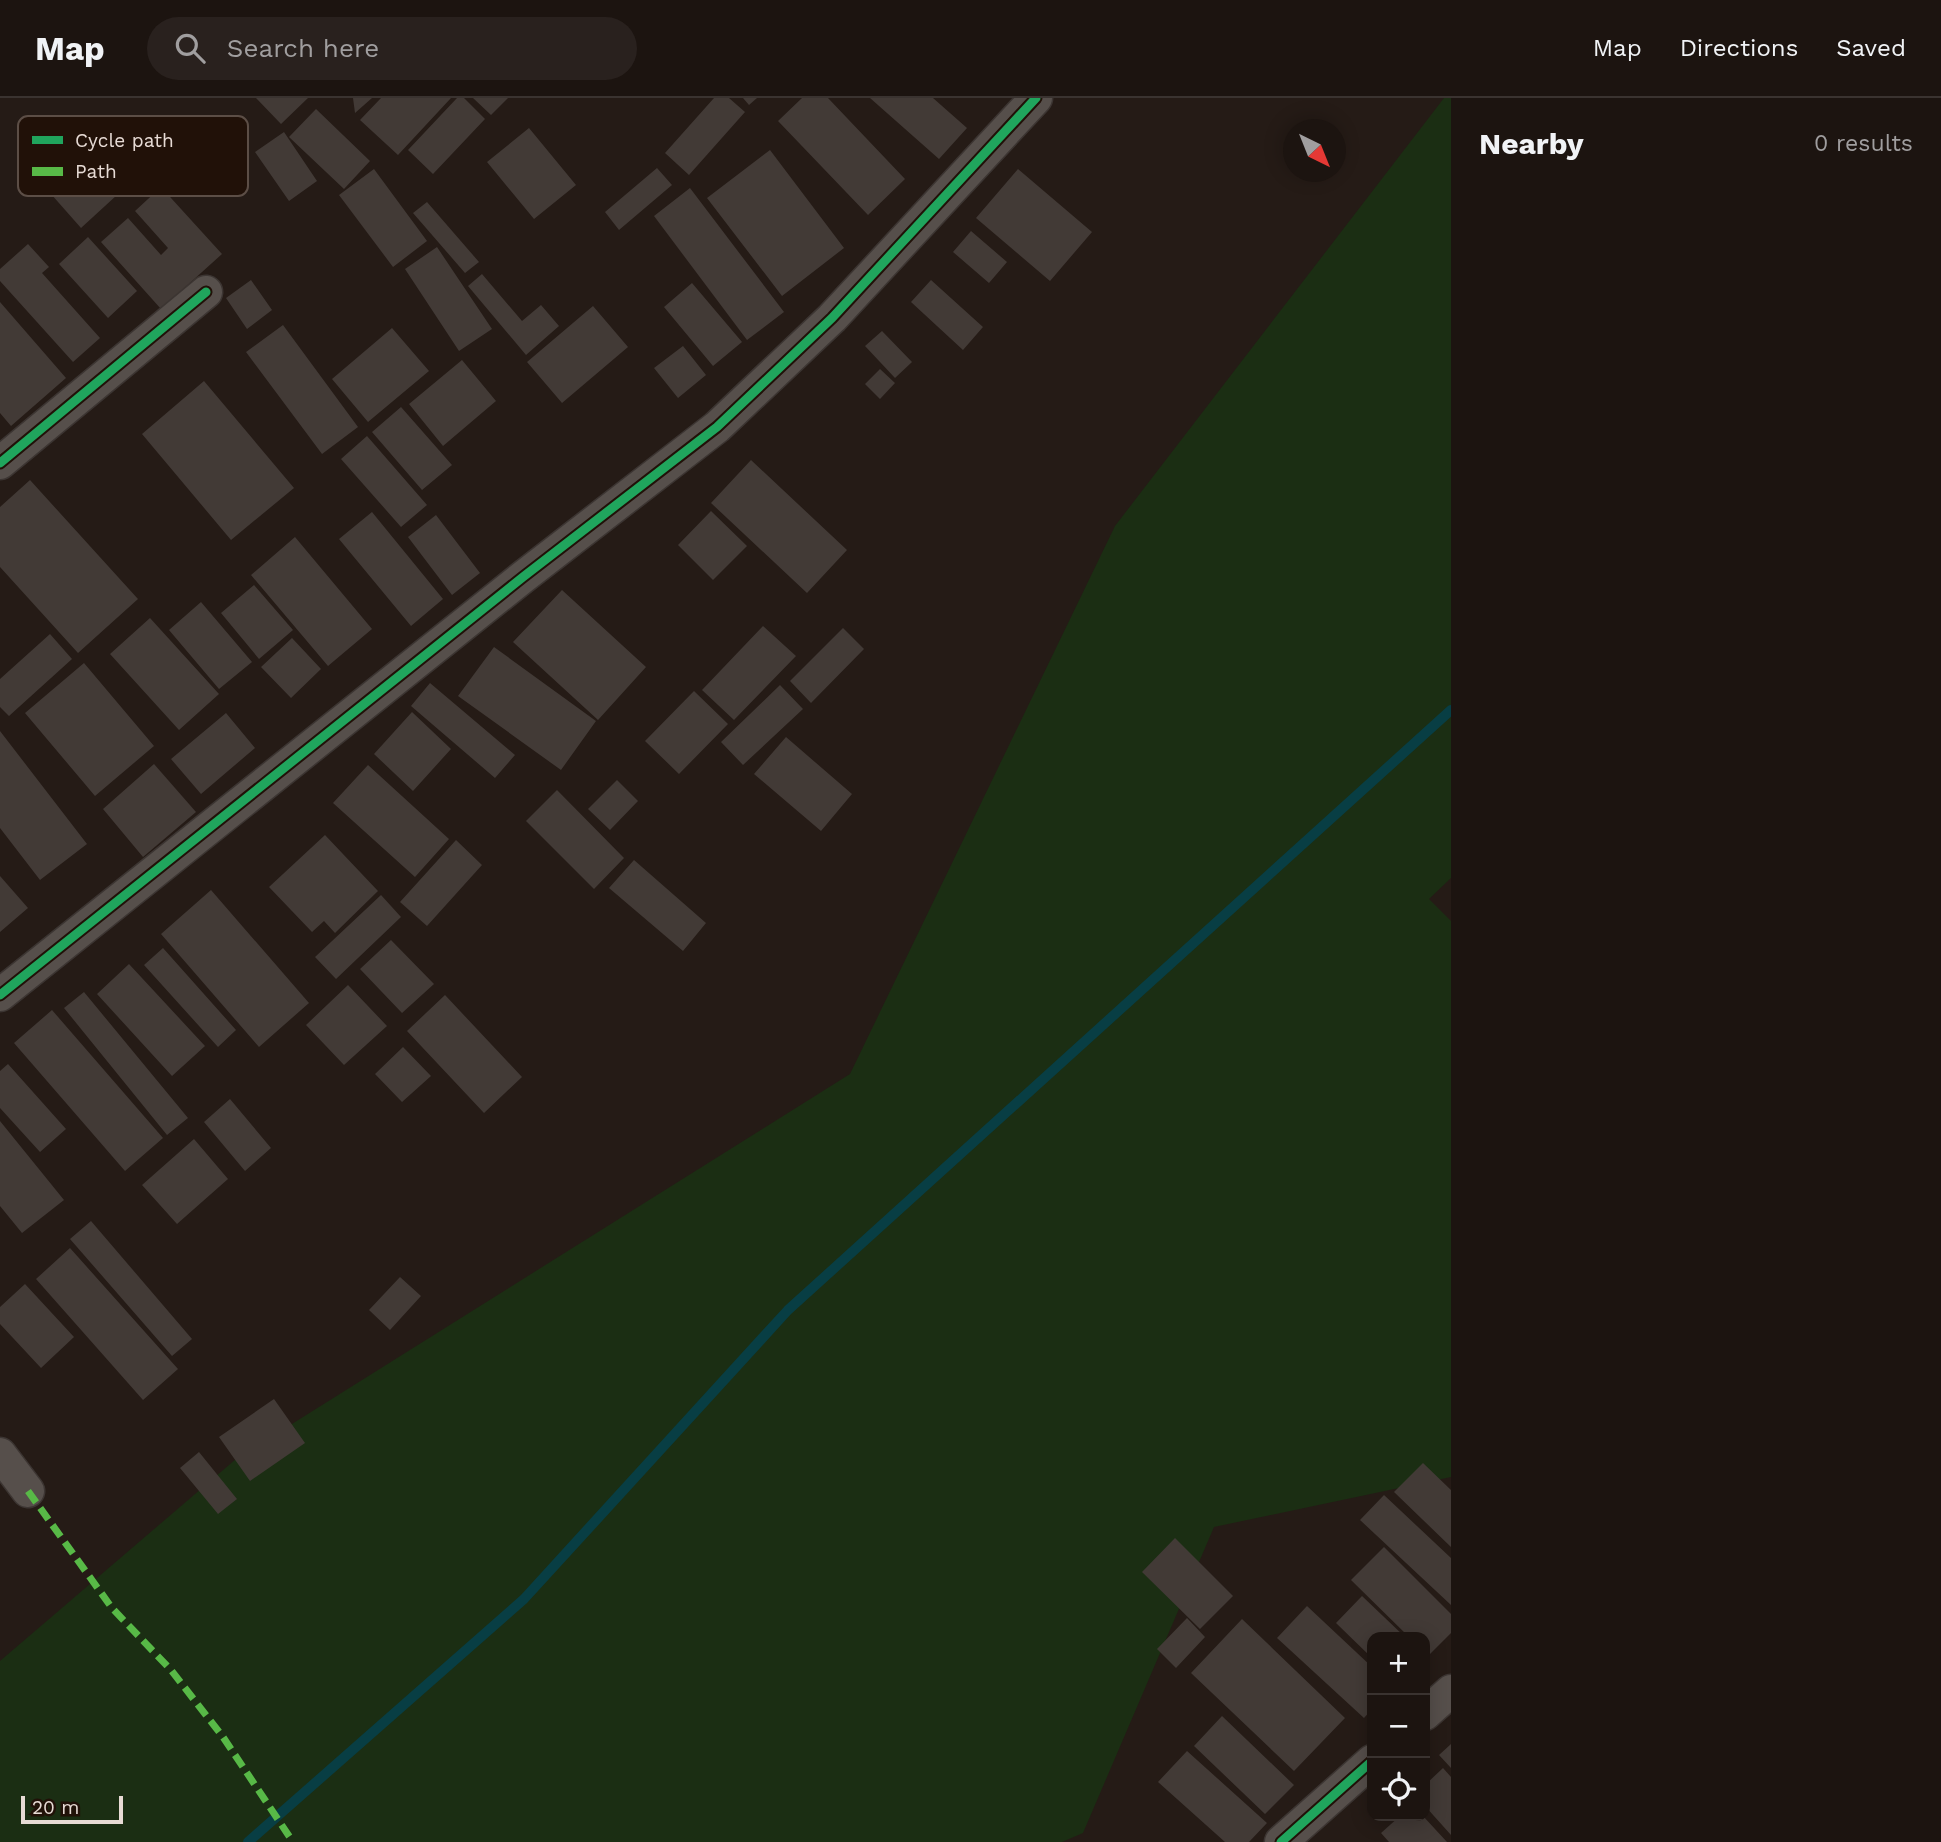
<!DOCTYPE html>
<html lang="en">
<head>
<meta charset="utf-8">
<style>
	body { margin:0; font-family:"Work Sans",sans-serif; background:#29211e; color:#f1f3f6 }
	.controls { position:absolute; right:21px; bottom:21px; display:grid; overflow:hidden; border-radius:14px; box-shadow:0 4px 18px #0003 }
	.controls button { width:63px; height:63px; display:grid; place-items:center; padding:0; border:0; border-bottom:2px solid #3a3330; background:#1c1410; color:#f1f3f6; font:35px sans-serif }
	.compass { position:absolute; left:1283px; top:21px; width:63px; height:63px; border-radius:50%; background:#1c1410; box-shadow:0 4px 18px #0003; rotate:137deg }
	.scale { position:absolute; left:21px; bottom:18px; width:102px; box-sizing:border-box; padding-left:7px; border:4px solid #e7dbd5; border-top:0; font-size:19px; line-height:24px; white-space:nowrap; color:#e7dbd5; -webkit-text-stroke:5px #211108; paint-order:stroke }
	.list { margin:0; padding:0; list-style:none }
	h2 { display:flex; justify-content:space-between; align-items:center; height:91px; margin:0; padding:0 28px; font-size:30px }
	h2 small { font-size:23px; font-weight:400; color:#a09e9f }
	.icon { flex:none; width:38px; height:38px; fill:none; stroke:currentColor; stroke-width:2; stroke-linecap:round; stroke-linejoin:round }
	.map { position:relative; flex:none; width:1451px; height:1744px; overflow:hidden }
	header { display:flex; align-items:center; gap:42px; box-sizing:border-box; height:98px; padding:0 35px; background:#1c1410; border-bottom:2px solid #3a3330 }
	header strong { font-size:33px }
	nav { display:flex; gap:38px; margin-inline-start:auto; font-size:24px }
	.search { width:490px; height:63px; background:#29211e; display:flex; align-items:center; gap:18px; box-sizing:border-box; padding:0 24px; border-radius:38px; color:#a09e9f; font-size:26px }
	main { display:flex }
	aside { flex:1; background:#1c1410 }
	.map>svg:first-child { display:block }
</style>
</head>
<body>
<header>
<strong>Map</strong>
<div class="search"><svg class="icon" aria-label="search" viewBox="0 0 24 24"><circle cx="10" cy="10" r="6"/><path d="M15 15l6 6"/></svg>Search here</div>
<nav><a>Map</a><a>Directions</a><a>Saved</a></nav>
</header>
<main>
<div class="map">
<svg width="1451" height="1744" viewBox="0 0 1451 1744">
	<rect width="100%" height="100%" fill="#251b16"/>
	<!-- green -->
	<path fill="#1b2e13" d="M 1444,0 L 1451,0 L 1451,780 L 1429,801 L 1451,823 L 1451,1379 L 1214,1429 L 1083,1735 L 1062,1744 L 0,1744 L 0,1563 L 236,1361 L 850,976 L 1115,428 Z"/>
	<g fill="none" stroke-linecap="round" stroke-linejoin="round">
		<!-- stream -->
		<path stroke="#083e44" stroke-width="10" d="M 248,1744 L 524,1501 L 788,1212 L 1451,612"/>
	</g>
	<!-- building -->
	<path fill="#423a36" d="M 256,0 L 308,0 L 281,26 Z
		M 353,0 L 372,0 L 355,15 Z
		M 381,0 L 451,0 L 398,57 L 360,22 Z
		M 457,0 L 464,0 L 485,21 L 433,76 L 408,52 Z
		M 473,0 L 508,0 L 491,17 Z
		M 714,0 L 729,0 L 745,14 L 689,77 L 665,55 Z
		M 743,0 L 757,0 L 749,7 Z
		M 802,0 L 828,0 L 905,81 L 868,117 L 778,23 Z
		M 870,0 L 933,0 L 967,30 L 939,61 Z
		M 316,11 L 370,63 L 344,91 L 289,39 Z
		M 529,30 L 576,87 L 534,121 L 487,64 Z
		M 125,33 L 153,64 L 81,130 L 51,96 L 102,50 L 113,62 L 123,53 L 114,43 Z
		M 284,34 L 317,83 L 289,103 L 255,54 Z
		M 770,52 L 844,150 L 782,198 L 707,100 Z
		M 657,70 L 672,87 L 619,132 L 605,114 Z
		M 374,71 L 427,143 L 393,169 L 339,97 Z
		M 1018,71 L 1092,134 L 1050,183 L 976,120 Z
		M 161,89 L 222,156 L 161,211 L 101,144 L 128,120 L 161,157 L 168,150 L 135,113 Z
		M 690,90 L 784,214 L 747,242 L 654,118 Z
		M 427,104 L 479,164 L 465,175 L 413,115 Z
		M 971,133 L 1007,164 L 989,185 L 953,154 Z
		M 88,139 L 137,193 L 108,220 L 59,166 Z
		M 28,146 L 49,169 L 42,175 L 100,240 L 73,264 L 0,183 L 0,171 Z
		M 437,149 L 492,231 L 459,253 L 405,171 Z
		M 482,176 L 522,223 L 541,207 L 559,228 L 526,257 L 468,188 Z
		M 251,182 L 272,212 L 247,231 L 226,200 Z
		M 931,182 L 983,229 L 963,252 L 911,204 Z
		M 692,185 L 742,244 L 713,268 L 664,209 Z
		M 0,204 L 66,280 L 11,328 L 0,315 Z
		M 593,208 L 628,249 L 562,305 L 527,264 Z
		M 283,227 L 358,329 L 322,356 L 246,254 Z
		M 392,230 L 429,273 L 368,324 L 332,281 Z
		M 882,233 L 912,264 L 895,280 L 865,248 Z
		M 683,248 L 706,277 L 678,300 L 654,270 Z
		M 462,262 L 496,303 L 443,348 L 409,306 Z
		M 880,271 L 895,285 L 880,301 L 865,286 Z
		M 204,283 L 294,390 L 231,442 L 142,336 Z
		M 401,309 L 452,367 L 422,392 L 372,334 Z
		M 367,338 L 427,407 L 401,429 L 341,361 Z
		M 751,362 L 847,452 L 807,495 L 711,405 Z
		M 30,382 L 138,501 L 78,555 L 0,469 L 0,409 Z
		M 711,413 L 747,448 L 713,482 L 678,447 Z
		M 372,414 L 443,501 L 411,528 L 339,441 Z
		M 436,417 L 480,475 L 452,497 L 408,439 Z
		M 295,439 L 372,531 L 328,568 L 251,477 Z
		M 254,487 L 293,532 L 259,561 L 221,515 Z
		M 562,492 L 646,569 L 598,622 L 513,544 Z
		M 201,504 L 252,564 L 219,591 L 169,532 Z
		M 150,520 L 219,596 L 179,632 L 110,556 Z
		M 763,528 L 796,558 L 734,622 L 702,592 Z
		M 843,530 L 864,551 L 811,605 L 790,583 Z
		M 50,536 L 72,561 L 9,618 L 0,609 L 0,581 Z
		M 292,540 L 321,571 L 291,600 L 261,569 Z
		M 494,549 L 596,623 L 561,672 L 458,598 Z
		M 84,565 L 154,648 L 95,698 L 25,615 Z
		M 430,585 L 515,657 L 495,680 L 411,608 Z
		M 780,587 L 803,611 L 743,667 L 721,644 Z
		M 694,593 L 728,626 L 679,676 L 645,643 Z
		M 412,614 L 451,651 L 413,693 L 374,656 Z
		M 226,615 L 255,650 L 201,696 L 171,661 Z
		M 0,633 L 87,746 L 40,782 L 0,730 Z
		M 786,639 L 852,696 L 821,733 L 754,676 Z
		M 154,666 L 196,714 L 143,759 L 103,711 Z
		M 368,667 L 449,741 L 415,779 L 333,705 Z
		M 617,682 L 638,703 L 610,732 L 588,711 Z
		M 557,692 L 624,760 L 594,791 L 526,723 Z
		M 325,737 L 378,793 L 335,835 L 324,823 L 312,834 L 269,789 Z
		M 456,742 L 482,767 L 427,828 L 400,804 Z
		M 634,762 L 706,825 L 683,853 L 609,790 Z
		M 0,778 L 28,810 L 0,834 Z
		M 211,792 L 309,905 L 259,949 L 161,836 Z
		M 381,797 L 401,819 L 336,881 L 315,859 Z
		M 391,842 L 434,886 L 402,915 L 360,871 Z
		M 163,850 L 236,932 L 218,949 L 144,867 Z
		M 129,866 L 205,948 L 172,978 L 97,896 Z
		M 348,887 L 387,928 L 344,967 L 306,927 Z
		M 84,894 L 188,1020 L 167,1037 L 64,910 Z
		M 445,897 L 522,979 L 484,1015 L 407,933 Z
		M 52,912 L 163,1040 L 125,1073 L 14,945 Z
		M 403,949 L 431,978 L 402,1004 L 375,976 Z
		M 8,966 L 66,1031 L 40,1054 L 0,1010 L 0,973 Z
		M 230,1001 L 271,1050 L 245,1073 L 204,1024 Z
		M 0,1023 L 64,1102 L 22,1135 L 0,1108 Z
		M 194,1041 L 228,1081 L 177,1126 L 142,1087 Z
		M 91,1123 L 192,1241 L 172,1258 L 70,1141 Z
		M 70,1150 L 178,1271 L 143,1302 L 36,1181 Z
		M 400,1179 L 421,1198 L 390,1232 L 369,1212 Z
		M 25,1186 L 74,1239 L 41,1270 L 0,1226 L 0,1209 Z
		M 274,1301 L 305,1345 L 250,1383 L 219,1339 Z
		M 199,1354 L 237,1401 L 218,1416 L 180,1370 Z
		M 1423,1365 L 1451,1392 L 1451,1449 L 1394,1394 Z
		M 1384,1397 L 1451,1460 L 1451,1507 L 1360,1422 Z
		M 1175,1440 L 1233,1498 L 1200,1531 L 1142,1474 Z
		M 1384,1449 L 1451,1516 L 1451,1535 L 1428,1558 L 1425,1555 L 1425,1539 L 1409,1539 L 1351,1482 Z
		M 1362,1498 L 1405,1539 L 1372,1539 L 1372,1560 L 1336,1525 Z
		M 1307,1508 L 1372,1569 L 1372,1611 L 1364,1620 L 1277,1540 Z
		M 1187,1520 L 1205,1539 L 1176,1570 L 1157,1551 Z
		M 1242,1521 L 1345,1620 L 1294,1673 L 1191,1575 Z
		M 1222,1618 L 1294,1687 L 1265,1716 L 1194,1648 Z
		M 1451,1646 L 1451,1670 L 1439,1657 Z
		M 1187,1653 L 1267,1725 L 1249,1744 L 1225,1744 L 1158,1684 Z
		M 1443,1670 L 1451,1679 L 1451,1737 L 1425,1708 L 1425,1687 Z
		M 1400,1718 L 1423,1718 L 1447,1744 L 1389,1744 L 1381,1735 Z"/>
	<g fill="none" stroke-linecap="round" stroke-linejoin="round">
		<defs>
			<path id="street" d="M 0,365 L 206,194
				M 0,897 L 523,479 L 717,329 L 832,220 L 1036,0
				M 0,1356 L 28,1393
				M 1425,1616 L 1451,1593
				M 1281,1744 L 1372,1663"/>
		</defs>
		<!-- street casing -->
		<use href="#street" stroke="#3c3532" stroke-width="35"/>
		<!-- street -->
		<use href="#street" stroke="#564f4b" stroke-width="32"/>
		<!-- quiet -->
		<path stroke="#58b947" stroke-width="7" stroke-dasharray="14 7" stroke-linecap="butt" d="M 28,1393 L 112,1510 L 171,1572 L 223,1639 L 293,1744"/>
		<defs>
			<path id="cycleway" d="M 0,365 L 206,194
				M 0,897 L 523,479 L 717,329 L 832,220 L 1036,0
				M 1281,1744 L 1372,1663"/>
		</defs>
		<!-- cycleway casing -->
		<use href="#cycleway" stroke="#211108" stroke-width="13"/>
		<!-- cycleway -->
		<use href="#cycleway" stroke="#20a55d" stroke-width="9"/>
	</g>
	<!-- legend -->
	<rect x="18" y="18" width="230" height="80" rx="10" fill="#211108" stroke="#5c4e46" stroke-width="2"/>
	<rect x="32" y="38" width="31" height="8" fill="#20a55d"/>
	<rect x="32" y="69" width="31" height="9" fill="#58b947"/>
	<g font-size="19" fill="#e7dbd5">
		<text x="75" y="49">Cycle path</text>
		<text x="75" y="80">Path</text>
	</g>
</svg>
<div class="controls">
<button>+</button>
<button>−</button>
<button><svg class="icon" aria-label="locate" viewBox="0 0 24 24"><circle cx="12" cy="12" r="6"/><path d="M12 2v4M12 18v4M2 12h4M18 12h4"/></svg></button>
</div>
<svg class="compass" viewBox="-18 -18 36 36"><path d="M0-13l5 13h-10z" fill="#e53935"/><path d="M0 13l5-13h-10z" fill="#a09e9f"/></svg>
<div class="scale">20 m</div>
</div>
<aside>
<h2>Nearby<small>0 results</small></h2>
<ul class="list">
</ul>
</aside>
</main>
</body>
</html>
